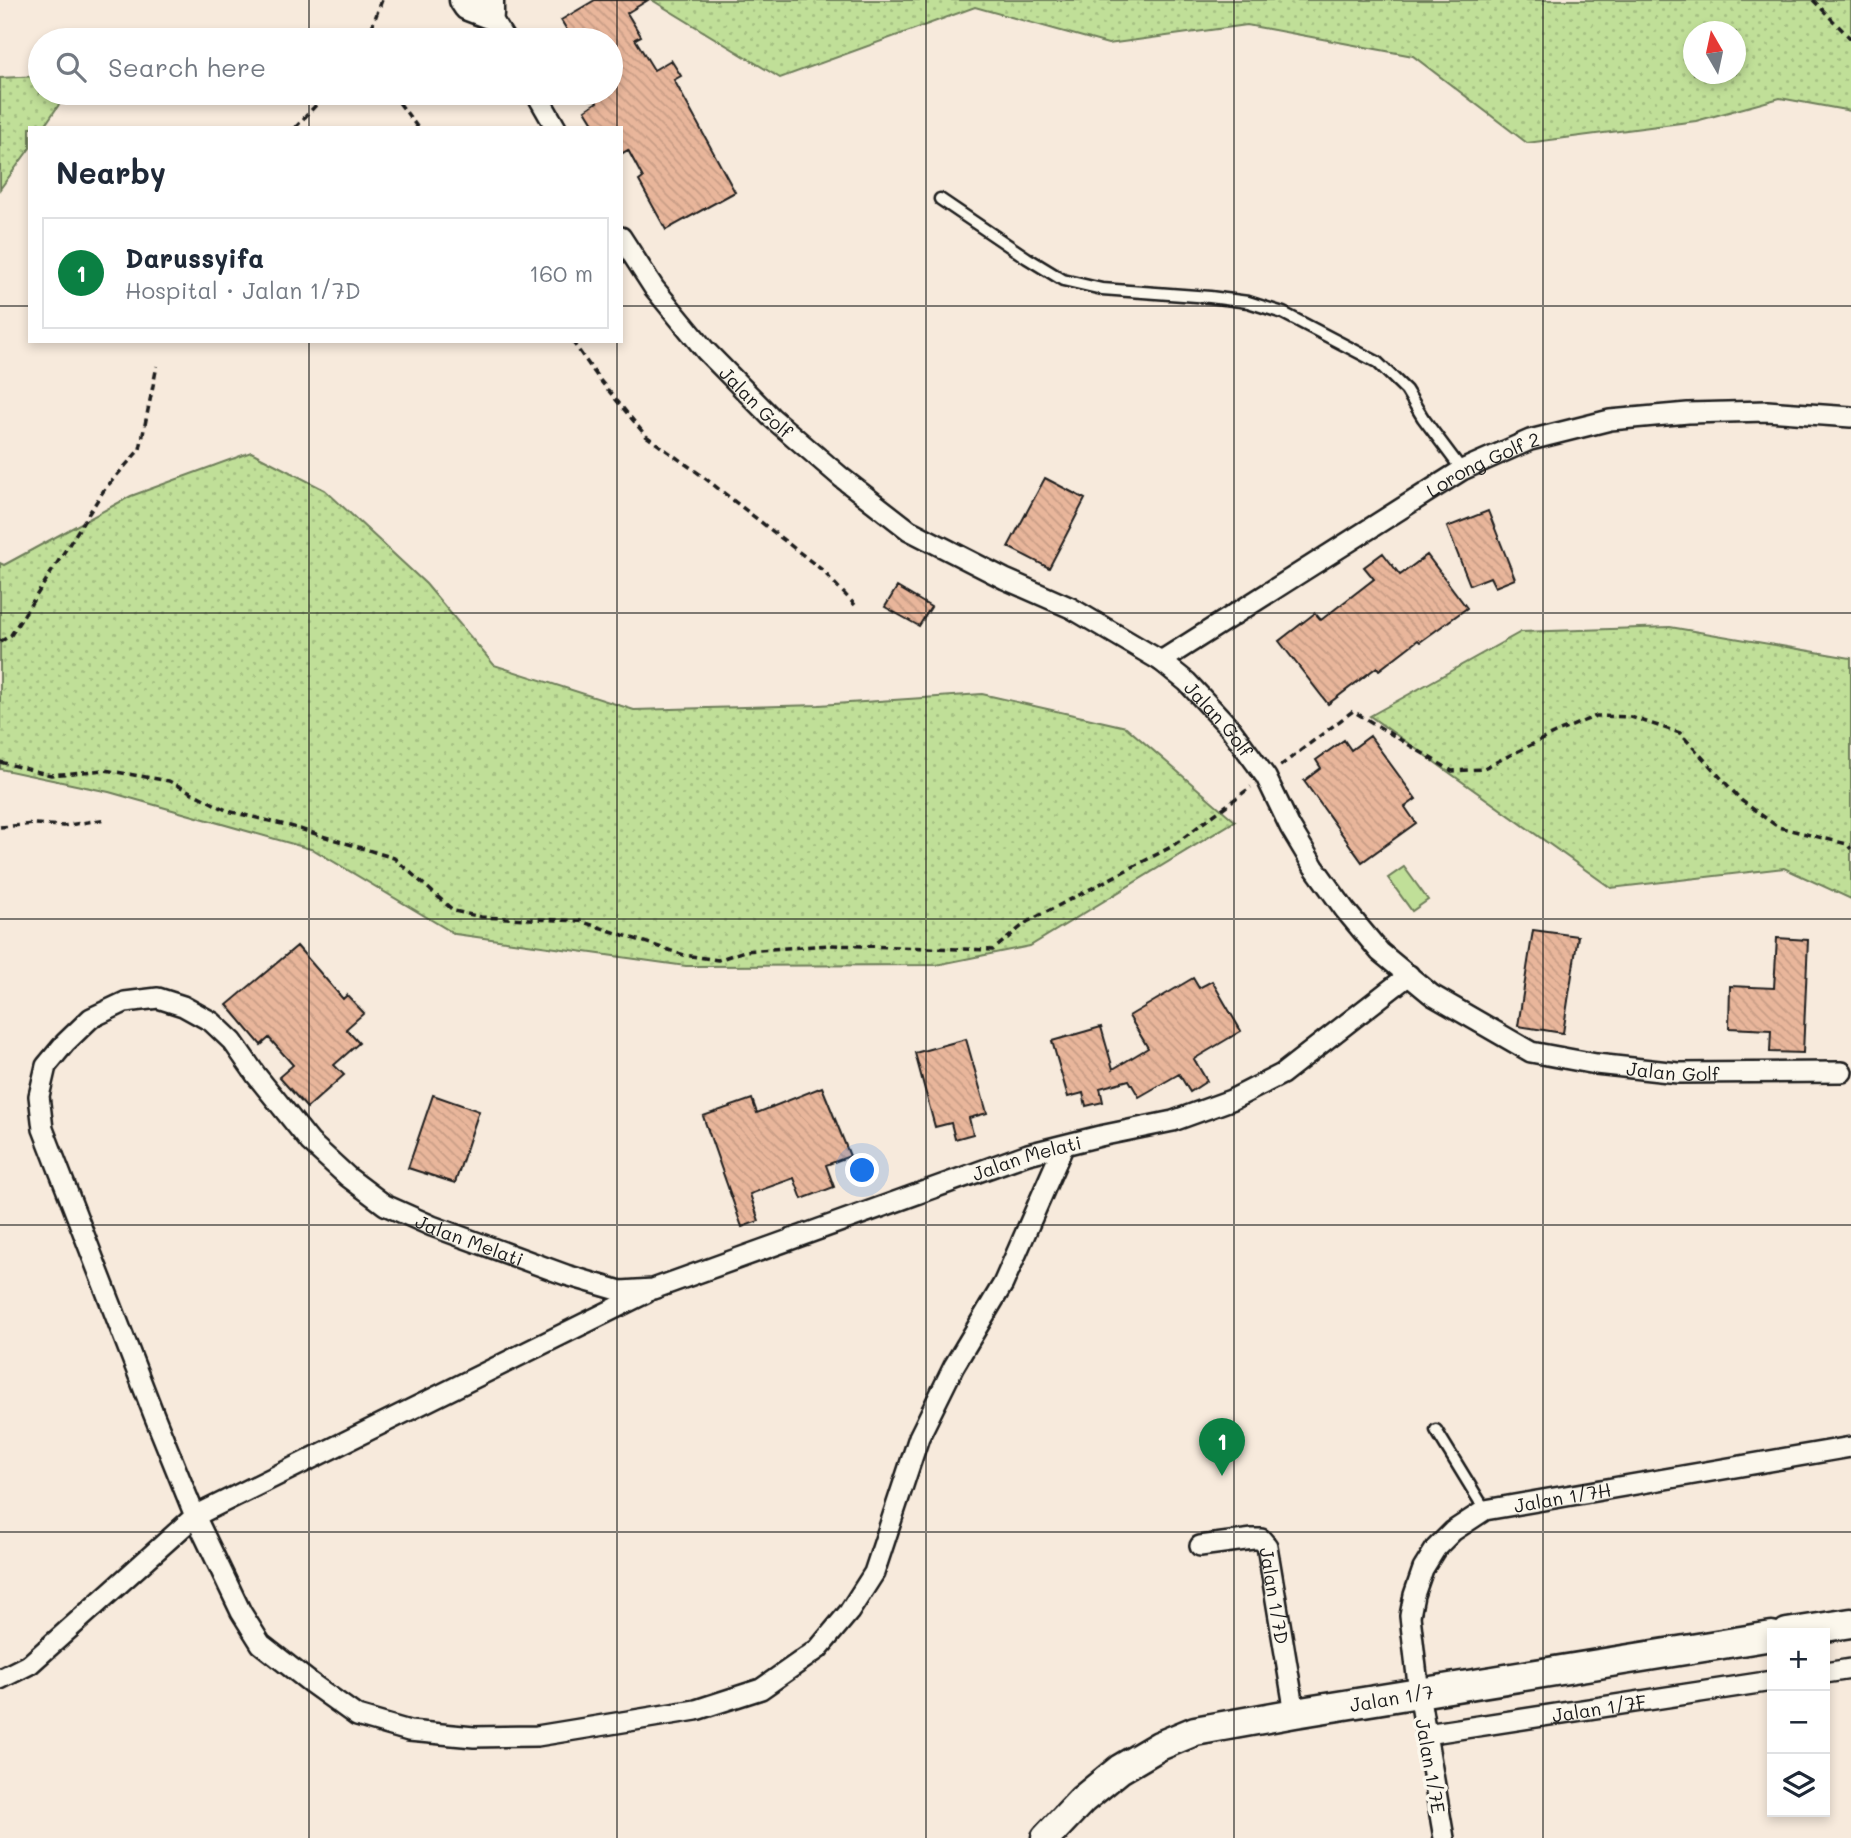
<!DOCTYPE html>
<html lang="en">
<head>
<meta charset="utf-8">
<style>
	body { margin:0; font-family:Mali,sans-serif; background:#f6f6f7; color:#1f2937 }
	.controls { position:absolute; right:21px; bottom:21px; display:grid; overflow:hidden; border-radius:0px; box-shadow:0 4px 10px #0003 }
	.controls button { width:63px; height:63px; display:grid; place-items:center; padding:0; border:0; border-bottom:2px solid #e0e1e3; background:#fff; color:#1f2937; font:35px sans-serif }
	.compass { position:absolute; left:1683px; top:21px; width:63px; height:63px; border-radius:50%; background:#fff; box-shadow:0 4px 10px #0003; rotate:351deg }
	.you { position:absolute; left:863px; top:1171px; width:24px; height:24px; margin:-18px; border:5px solid #fff; border-radius:50%; background:#1a73e8; box-shadow:0 0 0 10px #1a73e833 }
	.badge { display:grid; place-items:center; width:46px; height:46px; border-radius:50%; background:#0b8043; color:#fff; font-size:23px; font-weight:700 }
	.pin { position:absolute; translate:-50% -58px; filter:drop-shadow(0 2px 4px #0008) }
	.pin::after { content:''; position:absolute; top:37px; width:24px; height:21px; background:inherit; clip-path:polygon(0 0,100% 0,50% 100%) }
	.list { margin:0; padding:0; list-style:none }
	h2 { display:flex; justify-content:space-between; align-items:center; height:91px; margin:0; padding:0 28px; font-size:30px }
	h2 small { font-size:23px; font-weight:400; color:#747a83 }
	.list li { display:grid; grid-template-columns:46px 1fr auto; gap:21px; align-items:center; box-sizing:border-box; height:112px; margin:0 14px 14px; padding:0 14px; border:2px solid #e0e1e3; border-radius:0px }
	.list b { display:block; font-size:26px; white-space:nowrap }
	.list p { margin:0; font-size:23px; white-space:nowrap; color:#747a83 }
	.list em { font-size:23px; font-style:normal; color:#747a83 }
	.icon { flex:none; width:38px; height:38px; fill:none; stroke:currentColor; stroke-width:2; stroke-linecap:round; stroke-linejoin:round }
	.map { position:relative; flex:none; width:1851px; height:1838px; overflow:hidden }
	.search { position:absolute; background:#fff; box-shadow:0 4px 10px #0003; left:28px; top:28px; width:595px; height:77px; display:flex; align-items:center; gap:18px; box-sizing:border-box; padding:0 24px; border-radius:38px; color:#747a83; font-size:26px }
	.panel { position:absolute; background:#fff; box-shadow:0 4px 10px #0003; left:28px; top:126px; width:595px; height:217px; border-radius:0px }
	.map>svg:first-child { display:block }
</style>
</head>
<body>
<div class="map">
<svg width="1851" height="1838" viewBox="0 0 1851 1838">
	<defs>
		<pattern id="grass-dots" width="8" height="8" patternUnits="userSpaceOnUse" patternTransform="scale(1.75)"><rect width="8" height="8" fill="#c0df98"/><path d="M2 2h.1M6 6h.1" fill="none" stroke="#a4bf82" stroke-width="1.8" stroke-linecap="round"/></pattern>
		<pattern id="building-back-hatch" width="6" height="6" patternUnits="userSpaceOnUse" patternTransform="scale(1.75)"><rect width="6" height="6" fill="#e9b69b"/><path d="M-1 5l2 2M0 0l6 6M5-1l2 2" fill="none" stroke="#c79c85"/></pattern>
	</defs>
	<rect width="100%" height="100%" fill="#f7eadc"/>
	<filter id="ink" filterUnits="userSpaceOnUse"><feTurbulence type="fractalNoise" baseFrequency=".0143" numOctaves="2"/><feDisplacementMap in="SourceGraphic" scale="14" xChannelSelector="R" yChannelSelector="G"/><feConvolveMatrix kernelMatrix="1 2 1 2 8 2 1 2 1" color-interpolation-filters="sRGB"/></filter>
	<g filter="url(#ink)">
		<!-- grass -->
		<path fill="url(#grass-dots)" stroke="#6e7e5a" stroke-width="2" fill-rule="evenodd" d="M 652,0 L 1851,0 L 1851,111 L 1780,98 L 1696,121 L 1527,143 L 1413,56 L 1247,25 L 1108,44 L 975,7 L 780,78 ZM 1694,32 L 1736,32 L 1736,74 L 1694,74 Z
			M 40,76 L 40,93 L 65,93 L 58,106 L 43,128 L 30,128 L 30,148 L 0,189 L 0,78 Z
			M 251,452 L 325,490 L 426,584 L 494,665 L 634,710 L 819,705 L 982,694 L 1126,727 L 1235,821 L 1030,946 L 936,965 L 686,966 L 455,934 L 314,850 L 109,792 L 0,769 L 0,563 L 4,565 L 131,496 Z
			M 1670,627 L 1851,658 L 1851,899 L 1784,868 L 1611,888 L 1370,716 L 1521,632 Z"/>
		<!-- garden -->
		<path fill="#c0df98" stroke="#6e7e5a" stroke-width="2" d="M 1404,867 L 1428,900 L 1412,911 L 1388,878 Z"/>
		<!-- building -->
		<path fill="url(#building-back-hatch)" stroke="#1c1c1c" stroke-width="2" d="M 595,0 L 648,0 L 627,13 L 641,36 L 635,39 L 654,70 L 671,60 L 681,76 L 674,80 L 735,192 L 666,230 L 639,181 L 643,178 L 628,150 L 621,154 L 621,128 L 596,128 L 585,110 L 597,102 L 591,93 L 611,93 L 611,40 L 573,40 L 561,20 Z
			M 1045,478 L 1085,499 L 1049,568 L 1008,547 Z
			M 1488,511 L 1515,579 L 1495,587 L 1490,577 L 1470,585 L 1447,527 Z
			M 1383,553 L 1400,575 L 1427,555 L 1467,608 L 1420,642 L 1418,640 L 1379,670 L 1377,667 L 1328,704 L 1279,641 L 1315,613 L 1321,620 L 1374,579 L 1364,567 Z
			M 897,587 L 931,607 L 919,626 L 885,607 Z
			M 1370,736 L 1416,799 L 1405,807 L 1416,823 L 1362,862 L 1304,781 L 1321,768 L 1316,760 L 1344,740 L 1351,750 Z
			M 1533,930 L 1578,936 L 1563,1033 L 1518,1026 Z
			M 1777,938 L 1808,940 L 1803,1053 L 1770,1052 L 1771,1030 L 1729,1028 L 1730,986 L 1774,988 Z
			M 297,946 L 343,999 L 347,995 L 364,1013 L 346,1029 L 359,1043 L 334,1065 L 344,1075 L 307,1108 L 279,1077 L 293,1065 L 269,1038 L 261,1045 L 227,1005 Z
			M 1193,978 L 1199,988 L 1212,981 L 1241,1031 L 1194,1059 L 1207,1081 L 1190,1092 L 1179,1074 L 1139,1097 L 1129,1080 L 1100,1088 L 1103,1102 L 1086,1106 L 1083,1093 L 1068,1097 L 1052,1041 L 1101,1027 L 1113,1069 L 1148,1048 L 1129,1016 Z
			M 966,1039 L 987,1113 L 969,1118 L 973,1134 L 955,1139 L 951,1123 L 935,1127 L 915,1053 Z
			M 822,1087 L 850,1156 L 826,1165 L 834,1187 L 802,1199 L 794,1178 L 750,1194 L 759,1221 L 742,1227 L 703,1116 L 752,1099 L 757,1113 Z
			M 433,1095 L 479,1111 L 455,1183 L 408,1168 Z"/>
		<g fill="none" stroke-linecap="round" stroke-linejoin="round">
			<defs>
				<path id="lane" d="M 940,199 L 1027,258 L 1063,280 L 1102,289 L 1210,297 L 1248,302 L 1283,313 L 1377,362 L 1406,390 L 1423,418 L 1462,470
					M 1436,1430 L 1485,1510"/>
				<g id="street">
					<path d="M 489,14 L 505,40"/>
					<path d="M 536,93 L 556,128"/>
					<path id="s1" d="M 621,237 L 654,288 L 705,350 L 771,417 L 842,478 L 909,530 L 1005,579 L 1071,608 L 1161,661 L 1187,682 L 1230,728 L 1266,777 L 1290,827 L 1314,867 L 1345,910 L 1380,952 L 1432,995 L 1531,1052 L 1596,1064 L 1678,1073 L 1842,1072"/>
					<path id="s2" d="M 1161,661 L 1462,470 L 1530,440 L 1610,420 L 1688,413 L 1767,411 L 1851,417"/>
					<path id="s3" d="M 1064,1145 L 1003,1284 L 954,1366 L 919,1437 L 874,1573 L 849,1612 L 818,1649 L 761,1689 L 696,1710 L 537,1736 L 474,1737 L 409,1731 L 357,1716 L 311,1683 L 261,1644 L 241,1612 L 195,1516 L 154,1415 L 43,1129 L 39,1096 L 46,1066 L 65,1043 L 91,1018 L 125,1002 L 158,998 L 183,1006 L 212,1022 L 233,1042 L 256,1075 L 310,1142 L 348,1177 L 385,1205 L 432,1226 L 566,1275 L 621,1291 L 653,1289 L 1028,1154 L 1100,1136 L 1173,1121 L 1231,1100 L 1282,1074 L 1409,975"/>
					<path id="s4" d="M 1200,1546 L 1253,1539 L 1261,1539 L 1267,1546 L 1295,1713"/>
					<path d="M 1825,1673 L 1851,1669"/>
					<path d="M 0,1679 L 30,1664 L 195,1516 L 646,1293"/>
					<path id="s5" d="M 1426,1734 L 1772,1681"/>
					<path id="s6" d="M 1444,1838 L 1419,1693 L 1410,1616 L 1414,1595 L 1423,1569 L 1436,1548 L 1453,1531 L 1485,1510 L 1851,1447"/>
				</g>
				<g id="secondary">
					<path d="M 464,0 L 468,6 L 489,14 L 489,0"/>
					<path d="M 1787,1633 L 1851,1623"/>
					<path id="s7" d="M 1046,1838 L 1082,1800 L 1120,1769 L 1159,1746 L 1195,1731 L 1295,1713 L 1772,1636"/>
				</g>
			</defs>
			<!-- lane casing -->
			<use href="#lane" stroke="#1c1c1c" stroke-width="15"/>
			<!-- street casing -->
			<use href="#street" stroke="#1c1c1c" stroke-width="24"/>
			<!-- secondary casing -->
			<use href="#secondary" stroke="#1c1c1c" stroke-width="33"/>
			<!-- path -->
			<path stroke="#1c1c1c" stroke-width="3.5" stroke-dasharray="7 5" stroke-linecap="butt" d="M 1813,0 L 1851,39
				M 367,40 L 382,0
				M 392,93 L 418,128
				M 295,128 L 327,93
				M 572,341 L 599,379 L 646,436 L 701,475 L 822,570 L 855,605
				M 0,642 L 11,635 L 104,490 L 140,449 L 157,366
				M 0,762 L 51,775 L 105,770 L 169,781 L 228,811 L 290,826 L 394,858 L 454,911 L 481,917 L 580,921 L 684,955 L 718,960 L 744,951 L 830,945 L 993,950 L 1027,922 L 1171,847 L 1251,787
				M 1280,766 L 1353,711 L 1452,771 L 1482,769 L 1555,733 L 1596,716 L 1631,717 L 1680,733 L 1742,801 L 1778,827 L 1847,844 L 1851,849
				M 0,827 L 35,824 L 63,826 L 106,819"/>
			<!-- lane -->
			<use href="#lane" stroke="#fbf7ec" stroke-width="10"/>
			<!-- street -->
			<use href="#street" stroke="#fbf7ec" stroke-width="19"/>
			<!-- secondary -->
			<use href="#secondary" stroke="#fbf7ec" stroke-width="28"/>
		</g>
	</g>
	<!-- grid -->
	<path fill="none" stroke="#1c1c1c" stroke-width="2" stroke-opacity="0.55" d="M 309,0 L 309,40M 617,0 L 617,128M 926,0 L 926,1838M 1234,0 L 1234,1838M 1543,0 L 1543,1838M 309,93 L 309,128M 0,306 L 30,306M 621,306 L 1851,306M 309,341 L 309,1838M 617,341 L 617,1838M 0,613 L 1851,613M 0,919 L 1851,919M 0,1225 L 1851,1225M 0,1532 L 1851,1532"/>
	<g text-anchor="middle" dominant-baseline="central" stroke-width="7" stroke-linejoin="round" paint-order="stroke">
		<!-- street labels -->
		<g font-size="19" fill="#1c1c1c" stroke="#fbf7ec">
			<text stroke="none"><textPath href="#s1" startOffset="214">Jalan Golf</textPath></text>
			<text stroke="none"><textPath href="#s2" startOffset="378">Lorong Golf 2</textPath></text>
			<text stroke="none"><textPath href="#s1" startOffset="780">Jalan Golf</textPath></text>
			<text stroke="none"><textPath href="#s1" startOffset="1390">Jalan Golf</textPath></text>
			<text stroke="none"><textPath href="#s3" startOffset="2919">Jalan Melati</textPath></text>
			<text stroke="none"><textPath href="#s3" startOffset="2331">Jalan Melati</textPath></text>
			<text stroke="none"><textPath href="#s6" startOffset="439">Jalan 1/7H</textPath></text>
			<text stroke="none"><textPath href="#s4" startOffset="121">Jalan 1/7D</textPath></text>
			<text stroke="none"><textPath href="#s7" startOffset="385">Jalan 1/7</textPath></text>
			<text stroke="none"><textPath href="#s5" startOffset="175">Jalan 1/7F</textPath></text>
			<text transform="translate(1431 1766) rotate(80)">Jalan 1/7E</text>
		</g>
	</g>
</svg>
<div class="controls">
<button>+</button>
<button>−</button>
<button><svg class="icon" aria-label="layers" viewBox="0 0 24 24"><path d="M12 4l9 5-9 5-9-5zM3 14l9 5 9-5"/></svg></button>
</div>
<svg class="compass" viewBox="-18 -18 36 36"><path d="M0-13l5 13h-10z" fill="#e53935"/><path d="M0 13l5-13h-10z" fill="#747a83"/></svg>
<div class="you"></div>
<div class="pin badge" style="left:1222px;top:1476px">1</div>
<div class="search"><svg class="icon" aria-label="search" viewBox="0 0 24 24"><circle cx="10" cy="10" r="6"/><path d="M15 15l6 6"/></svg>Search here</div>
<section class="panel">
<h2>Nearby<small></small></h2>
<ul class="list">
<li><span class="badge">1</span><div><b>Darussyifa</b><p>Hospital · Jalan 1/7D</p></div><em>160 m</em></li>
</ul>
</section>
</div>
</body>
</html>
